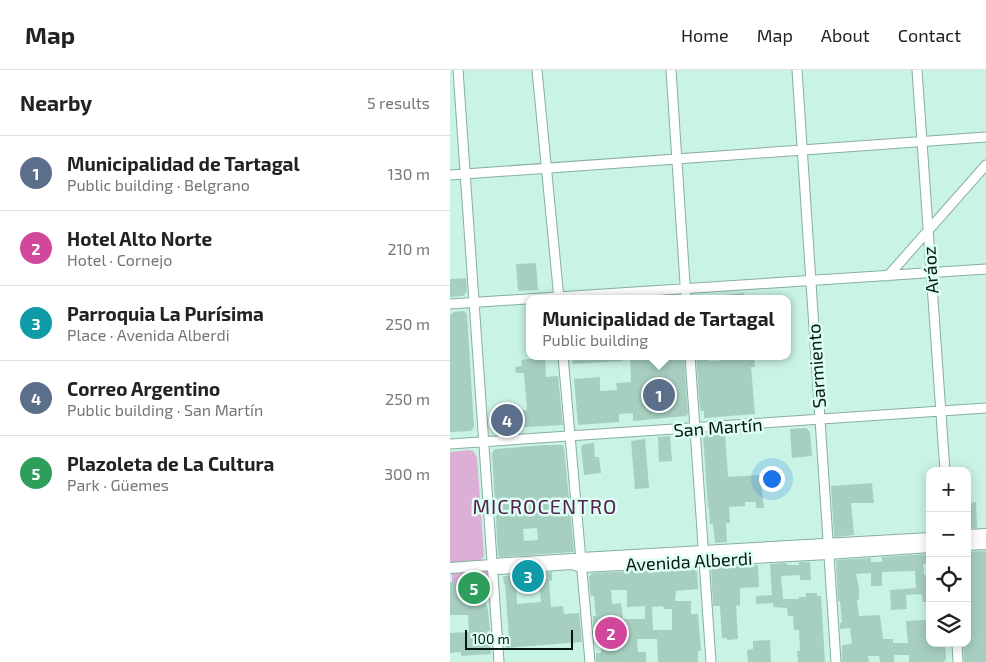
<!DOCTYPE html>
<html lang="en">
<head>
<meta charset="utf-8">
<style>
	body { margin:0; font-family:"Exo 2",sans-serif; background:#f2f2f2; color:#222 }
	.controls { position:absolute; right:15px; bottom:15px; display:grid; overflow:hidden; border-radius:10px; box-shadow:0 2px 12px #0003 }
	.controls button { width:45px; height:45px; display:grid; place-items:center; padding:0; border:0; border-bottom:1px solid #e0e0e0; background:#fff; color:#222; font:25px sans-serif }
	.scale { position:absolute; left:15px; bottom:12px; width:108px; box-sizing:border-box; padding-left:5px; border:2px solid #081713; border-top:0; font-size:14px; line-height:18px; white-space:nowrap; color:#081713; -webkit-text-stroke:4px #ddfef2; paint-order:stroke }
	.you { position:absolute; left:321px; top:408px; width:18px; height:18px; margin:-12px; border:4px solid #fff; border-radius:50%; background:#1a73e8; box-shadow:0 0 0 8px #1a73e833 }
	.badge { display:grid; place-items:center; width:32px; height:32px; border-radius:50%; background:#8e2589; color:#fff; font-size:16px; font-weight:700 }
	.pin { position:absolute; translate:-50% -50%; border:2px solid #fff; box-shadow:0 1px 5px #0006 }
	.popup { position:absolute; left:76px; top:225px; width:265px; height:65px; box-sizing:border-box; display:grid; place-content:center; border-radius:10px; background:#fff; filter:drop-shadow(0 1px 4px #0005); font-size:16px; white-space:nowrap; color:#767676 }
	.popup b { font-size:19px; color:#222 }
	.popup::after { content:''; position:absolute; left:50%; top:100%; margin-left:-10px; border:10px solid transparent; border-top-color:#fff }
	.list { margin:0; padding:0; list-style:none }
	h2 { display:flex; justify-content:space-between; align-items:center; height:65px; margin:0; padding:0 20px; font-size:21px }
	h2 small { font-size:16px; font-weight:400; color:#767676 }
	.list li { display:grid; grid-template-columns:32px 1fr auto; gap:15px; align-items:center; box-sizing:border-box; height:75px; padding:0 20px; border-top:1px solid #e0e0e0 }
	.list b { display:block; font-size:19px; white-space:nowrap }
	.list p { margin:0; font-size:16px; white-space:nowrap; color:#767676 }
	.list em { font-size:16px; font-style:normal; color:#767676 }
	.icon { flex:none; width:28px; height:28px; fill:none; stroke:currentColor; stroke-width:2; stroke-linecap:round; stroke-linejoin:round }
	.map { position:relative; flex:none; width:536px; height:592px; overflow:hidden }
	header { display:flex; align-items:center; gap:30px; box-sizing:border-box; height:70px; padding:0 25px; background:#fff; border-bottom:1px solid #e0e0e0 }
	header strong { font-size:24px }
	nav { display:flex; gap:28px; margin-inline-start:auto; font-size:18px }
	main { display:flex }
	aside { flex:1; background:#fff }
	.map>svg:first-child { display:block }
</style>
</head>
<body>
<header>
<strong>Map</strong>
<nav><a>Home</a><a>Map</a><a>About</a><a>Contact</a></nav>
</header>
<main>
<aside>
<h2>Nearby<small>5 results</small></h2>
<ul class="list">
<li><span class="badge" style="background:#5c6f8a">1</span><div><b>Municipalidad de Tartagal</b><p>Public building · Belgrano</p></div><em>130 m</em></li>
<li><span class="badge" style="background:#d1479c">2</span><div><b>Hotel Alto Norte</b><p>Hotel · Cornejo</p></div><em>210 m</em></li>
<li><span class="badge" style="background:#0f9aa8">3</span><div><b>Parroquia La Purísima</b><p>Place · Avenida Alberdi</p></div><em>250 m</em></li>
<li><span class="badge" style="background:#5c6f8a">4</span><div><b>Correo Argentino</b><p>Public building · San Martín</p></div><em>250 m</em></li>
<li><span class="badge" style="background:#2e9e5b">5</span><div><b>Plazoleta de La Cultura</b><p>Park · Güemes</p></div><em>300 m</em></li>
</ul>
</aside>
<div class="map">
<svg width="536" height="592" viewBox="0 0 536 592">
	<rect width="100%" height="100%" fill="#c9f3e5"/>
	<!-- green -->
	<path fill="#dbafd6" d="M 19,380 L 23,381 L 27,387 L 34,486 L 32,489 L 29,491 L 0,493 L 0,382 Z
		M 38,500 L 39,501 L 42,523 L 6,525 L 6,512 L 2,512 L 2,502 Z"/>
	<!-- building -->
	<path fill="#a7cfc1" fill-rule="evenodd" d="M 86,193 L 88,220 L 68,221 L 66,194 Z
		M 16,208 L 17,222 L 13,226 L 0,227 L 0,209 Z
		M 294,223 L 295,229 L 274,229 L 274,225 Z
		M 14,241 L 17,244 L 24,357 L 21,361 L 0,362 L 0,244 L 3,244 L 3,242 Z
		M 122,286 L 172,286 L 172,291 L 123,294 Z
		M 180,286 L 234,286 L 238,344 L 236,346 L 183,351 L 183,343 L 169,344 L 169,352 L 128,355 L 124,309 L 150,307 L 150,321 L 167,320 L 166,313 L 181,312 Z
		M 246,286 L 258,286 L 259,291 L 304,288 L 305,297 L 301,297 L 305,344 L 254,348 L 254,341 L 251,341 L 250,338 Z
		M 95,287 L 96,307 L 108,306 L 113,355 L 41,359 L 40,343 L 55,340 L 55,343 L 67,342 L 67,341 L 77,340 L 74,303 L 66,303 L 65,297 L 72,296 L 71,290 Z
		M 356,358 L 360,362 L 362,386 L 342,388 L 340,359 Z
		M 275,364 L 278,407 L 310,405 L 314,438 L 306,438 L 306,432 L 295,432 L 295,436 L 279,437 L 280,453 L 276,453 L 277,472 L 265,473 L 263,454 L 260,454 L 259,438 L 258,438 L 253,366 Z
		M 220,366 L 222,391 L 209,392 L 208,367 Z
		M 195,369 L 199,418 L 185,419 L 181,371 Z
		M 144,373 L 145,387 L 149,387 L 151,403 L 134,405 L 131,377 L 134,374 Z
		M 95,375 L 113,375 L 114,377 L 124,481 L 123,482 L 50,487 L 48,485 L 42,383 L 45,379 ZM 87,458 L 88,470 L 74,471 L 73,459 Z
		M 422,413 L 424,433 L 401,433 L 404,465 L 385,467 L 384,465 L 381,416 Z
		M 526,432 L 527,458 L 517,458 L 517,433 Z
		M 536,481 L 536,592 L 514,592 L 513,573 L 517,573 L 517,482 Z
		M 480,484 L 480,493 L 473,494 L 474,505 L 480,504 L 480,532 L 473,532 L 472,524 L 456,525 L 457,539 L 441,540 L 440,520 L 466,518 L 465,501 L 432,502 L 432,516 L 421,516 L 421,503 L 406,504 L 409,518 L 409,530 L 407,530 L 409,546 L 430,545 L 433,569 L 443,569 L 443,573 L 458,573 L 456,551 L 476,550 L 477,563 L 480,563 L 480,573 L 495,573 L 496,589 L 494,592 L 459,592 L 459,585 L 444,585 L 444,592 L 430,592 L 429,586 L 418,586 L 419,592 L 392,592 L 392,575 L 402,574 L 400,558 L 390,559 L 390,553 L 392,553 L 390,531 L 388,531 L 386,490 L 421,488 L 421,492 L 432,492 L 432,487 Z
		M 349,492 L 360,492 L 361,510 L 350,510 L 350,505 L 331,506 L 333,529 L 349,529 L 349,527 L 356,527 L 356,523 L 367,523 L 367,526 L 371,526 L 375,592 L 348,592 L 347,581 L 350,581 L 349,560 L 344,560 L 343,546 L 338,546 L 337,538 L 323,537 L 323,533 L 306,534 L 306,526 L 322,525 L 320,494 L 337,493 L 337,495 L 349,495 Z
		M 308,495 L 309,517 L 290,518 L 290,536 L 286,535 L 288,569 L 277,570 L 277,568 L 272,568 L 270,536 L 263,536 L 261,497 Z
		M 244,498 L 247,501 L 248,519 L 226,521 L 225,531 L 241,531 L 241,544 L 248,544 L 251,581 L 248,581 L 248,592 L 208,592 L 207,569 L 187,569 L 188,582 L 196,582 L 196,592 L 146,592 L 146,583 L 151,583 L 151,570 L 149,570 L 148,556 L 143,557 L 143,546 L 146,546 L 145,538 L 144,526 L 141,526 L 140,521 L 139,507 L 142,503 ZM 161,520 L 177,520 L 177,537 L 195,536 L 195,549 L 173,549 L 171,533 L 162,534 ZM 213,536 L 214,539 L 222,539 L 222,560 L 203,560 L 202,537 Z
		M 102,502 L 102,511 L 99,511 L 101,537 L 113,536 L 114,544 L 129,543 L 132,572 L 56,578 L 55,568 L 59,568 L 55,514 L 54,514 L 53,506 ZM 89,511 L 91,532 L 67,534 L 66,513 Z
		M 0,512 L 6,512 L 6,525 L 33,524 L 38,540 L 40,561 L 37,561 L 38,573 L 40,572 L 41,584 L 11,586 L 11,582 L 0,583 L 0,563 L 19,562 L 18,545 L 0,545 Z
		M 320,570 L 321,592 L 298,592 L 297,580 L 303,579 L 303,571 Z"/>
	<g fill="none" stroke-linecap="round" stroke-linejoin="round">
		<defs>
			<path id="minor" d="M 8,0 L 49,592
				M 87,0 L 109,229
				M 221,0 L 236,229
				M 347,0 L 386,592
				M 467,0 L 495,401
				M 0,105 L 536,67
				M 438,206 L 536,95
				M 0,234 L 536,199
				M 113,286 L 140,592
				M 240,286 L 261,592
				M 0,374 L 536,338
				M 42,495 L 49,493 L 131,488
				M 507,573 L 508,592"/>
			<path id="major" d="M 517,465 L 536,464
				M 517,475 L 536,474
				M 131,488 L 480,468
				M 0,498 L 42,495 L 50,499 L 121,494 L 132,497 L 378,484 L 480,477"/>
		</defs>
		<!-- minor casing -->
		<use href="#minor" stroke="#87afa1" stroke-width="11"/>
		<!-- major casing -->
		<use href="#major" stroke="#87afa1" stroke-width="12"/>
		<!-- minor -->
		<use href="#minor" stroke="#fff" stroke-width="9"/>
		<!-- major -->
		<use href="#major" stroke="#fff" stroke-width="10"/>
	</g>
	<g text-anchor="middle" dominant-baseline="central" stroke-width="5" stroke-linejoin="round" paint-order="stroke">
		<!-- street labels -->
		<g font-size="18" fill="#081713" stroke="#ddfef2">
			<text transform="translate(480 200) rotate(-94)">Aráoz</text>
			<text transform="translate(366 296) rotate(-94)">Sarmiento</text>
			<text transform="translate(268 357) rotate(-4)">San Martín</text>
			<text transform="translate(239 491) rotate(-3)">Avenida Alberdi</text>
		</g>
		<!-- quarter labels -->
		<g font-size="20" letter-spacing="1" fill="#542150" stroke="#ddfef2">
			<text x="95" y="436">MICROCENTRO</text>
		</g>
	</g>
</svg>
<div class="controls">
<button>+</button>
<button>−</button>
<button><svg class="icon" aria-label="locate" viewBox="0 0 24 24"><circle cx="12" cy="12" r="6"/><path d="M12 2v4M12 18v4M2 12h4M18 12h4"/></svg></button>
<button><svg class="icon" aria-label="layers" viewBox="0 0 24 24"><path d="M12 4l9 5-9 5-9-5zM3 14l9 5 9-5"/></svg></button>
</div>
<div class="scale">100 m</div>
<div class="you"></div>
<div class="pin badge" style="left:209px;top:325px;background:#5c6f8a">1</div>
<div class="popup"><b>Municipalidad de Tartagal</b>Public building</div>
<div class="pin badge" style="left:161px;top:563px;background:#d1479c">2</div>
<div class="pin badge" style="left:78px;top:506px;background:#0f9aa8">3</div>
<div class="pin badge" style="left:57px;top:350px;background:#5c6f8a">4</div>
<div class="pin badge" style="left:24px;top:518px;background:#2e9e5b">5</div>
</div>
</main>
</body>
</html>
